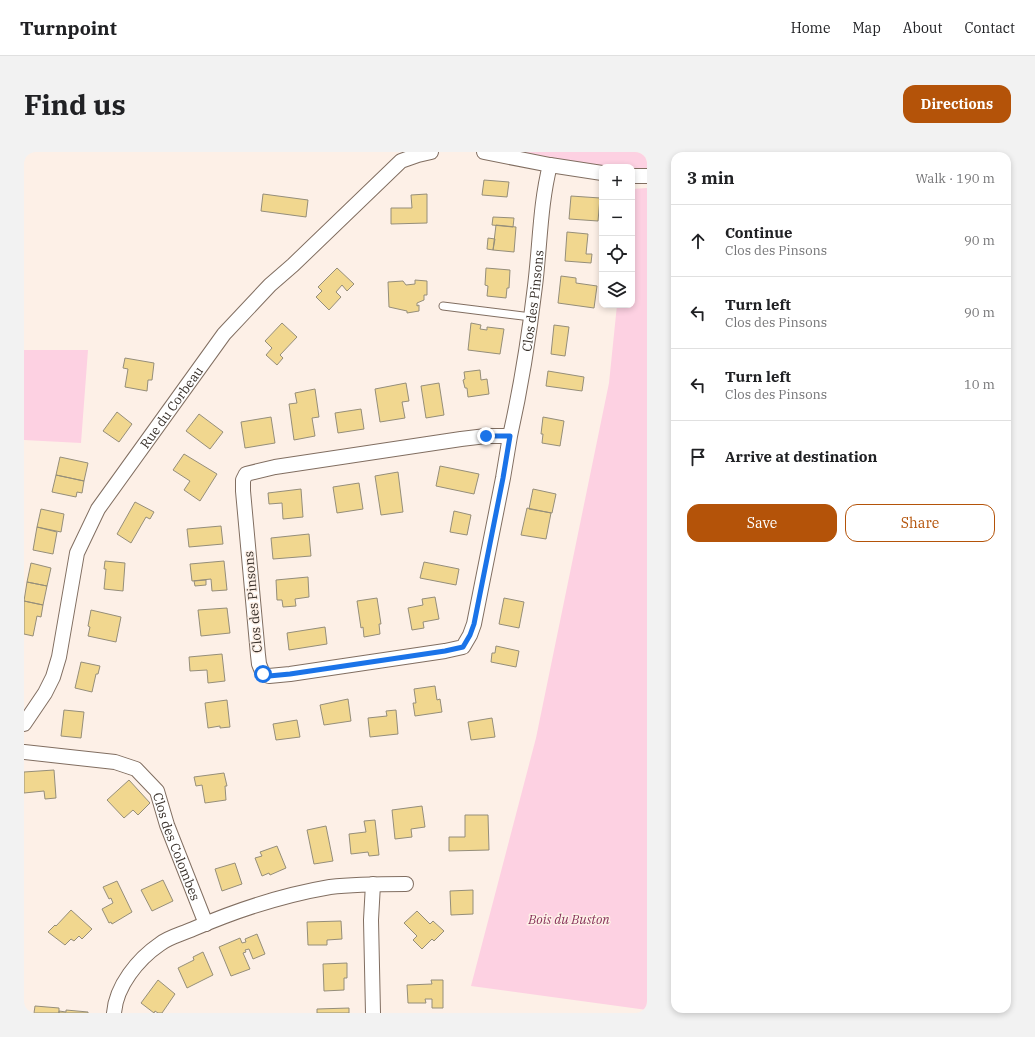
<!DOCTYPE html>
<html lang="en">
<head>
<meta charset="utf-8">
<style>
	body { margin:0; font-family:"IBM Plex Serif",serif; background:#f2f2f2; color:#202124 }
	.controls { position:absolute; right:12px; top:12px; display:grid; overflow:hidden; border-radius:8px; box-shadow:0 2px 6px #0003 }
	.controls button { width:36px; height:36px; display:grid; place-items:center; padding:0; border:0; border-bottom:1px solid #e0e0e0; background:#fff; color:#202124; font:20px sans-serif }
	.stop { position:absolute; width:12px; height:12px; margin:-9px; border:3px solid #1a73e8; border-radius:50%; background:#fff }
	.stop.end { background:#1a73e8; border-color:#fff; box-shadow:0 1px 4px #0008 }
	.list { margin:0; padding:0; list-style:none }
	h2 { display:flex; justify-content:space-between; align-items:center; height:52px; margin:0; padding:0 16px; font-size:17px }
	h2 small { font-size:13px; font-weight:400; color:#757577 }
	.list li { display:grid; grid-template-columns:26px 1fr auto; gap:12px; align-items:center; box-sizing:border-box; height:72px; padding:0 16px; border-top:1px solid #e0e0e0 }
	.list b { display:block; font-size:15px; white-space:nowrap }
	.list p { margin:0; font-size:13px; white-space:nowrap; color:#757577 }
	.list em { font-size:13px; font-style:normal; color:#757577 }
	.actions { display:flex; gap:8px; padding:12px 16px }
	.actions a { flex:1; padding:9px 0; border:1px solid #b45309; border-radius:12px; text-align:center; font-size:14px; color:#b45309 }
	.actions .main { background:#b45309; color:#fff }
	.icon { flex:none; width:22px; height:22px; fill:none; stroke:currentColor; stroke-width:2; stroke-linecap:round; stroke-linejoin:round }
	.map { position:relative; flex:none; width:623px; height:861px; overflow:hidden; border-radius:12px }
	header { display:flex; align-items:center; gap:24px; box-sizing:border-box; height:56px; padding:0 20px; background:#fff; border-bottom:1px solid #e0e0e0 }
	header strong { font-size:19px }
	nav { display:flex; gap:22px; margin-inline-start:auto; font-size:14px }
	.intro { display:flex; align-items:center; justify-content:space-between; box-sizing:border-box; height:96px; padding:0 24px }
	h1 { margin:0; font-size:28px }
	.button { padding:10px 18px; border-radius:12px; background:#b45309; color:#fff; font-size:14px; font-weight:700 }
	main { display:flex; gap:24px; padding:0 24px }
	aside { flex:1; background:#fff; border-radius:12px; box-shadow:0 2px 6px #0003 }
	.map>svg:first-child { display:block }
</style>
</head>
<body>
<header>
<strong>Turnpoint</strong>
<nav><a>Home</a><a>Map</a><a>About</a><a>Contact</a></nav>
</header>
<div class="intro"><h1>Find us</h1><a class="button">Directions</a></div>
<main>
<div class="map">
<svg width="623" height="861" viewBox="0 0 623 861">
	<rect width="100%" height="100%" fill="#fdf0e7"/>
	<!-- green -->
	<path fill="#fdd1e2" d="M 500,0 L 623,0 L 623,16 L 613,18 L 608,17 L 608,15 C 572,15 535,7 500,0 Z
		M 623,36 L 623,858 L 447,834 L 512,586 L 585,231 L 593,153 L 608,153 L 608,37 Z
		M 0,198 L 64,198 L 57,291 L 0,288 Z"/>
	<!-- building -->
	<path fill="#f1d78f" stroke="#958e7a" d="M 460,28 L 485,30 L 483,45 L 458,43 Z
		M 239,42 L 284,48 L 282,65 L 237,59 Z
		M 403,42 L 403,71 L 367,72 L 367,56 L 388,56 L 387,43 Z
		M 547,44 L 576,46 L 574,69 L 545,67 Z
		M 469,65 L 490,66 L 489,75 L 468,73 Z
		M 472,73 L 492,75 L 490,100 L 469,98 Z
		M 543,80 L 564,82 L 562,102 L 568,102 L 567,111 L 541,109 Z
		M 464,86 L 471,87 L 469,98 L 463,97 Z
		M 313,116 L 330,132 L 323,139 L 318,133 L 312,140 L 317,145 L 305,158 L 292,145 L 298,139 L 294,135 Z
		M 462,116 L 486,118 L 485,136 L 483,136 L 482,146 L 463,144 L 464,134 L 461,133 Z
		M 537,124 L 552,126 L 552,131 L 573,134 L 570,156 L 534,151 Z
		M 391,128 L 403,129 L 403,143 L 400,143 L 400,148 L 393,151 L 393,154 L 395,153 L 395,159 L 383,161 L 383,159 L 365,155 L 364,130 L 379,129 L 382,133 L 391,132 Z
		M 258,171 L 273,185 L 256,203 L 259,206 L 253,213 L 242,203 L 248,196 L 241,189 Z
		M 447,171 L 457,173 L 456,177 L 463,178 L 463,175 L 480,177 L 476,202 L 444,198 Z
		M 530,173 L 545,175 L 541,204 L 527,202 Z
		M 101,206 L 130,211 L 128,228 L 124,228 L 123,239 L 101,235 L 104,217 L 99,216 Z
		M 456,218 L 457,228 L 463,227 L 465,242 L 444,245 L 443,236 L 441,236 L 439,228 L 441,227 L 440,220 Z
		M 524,219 L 560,225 L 558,239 L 522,234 Z
		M 382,231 L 385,249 L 378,250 L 381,266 L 356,270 L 351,237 Z
		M 415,231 L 420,263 L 402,266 L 397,234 Z
		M 291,237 L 295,265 L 288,266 L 291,284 L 270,288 L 265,252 L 273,251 L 271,241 Z
		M 337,257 L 340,277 L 314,281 L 311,261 Z
		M 93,260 L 108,272 L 95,290 L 79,279 Z
		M 175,262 L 199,280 L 186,297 L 162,279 Z
		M 247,265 L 251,291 L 221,296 L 217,270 Z
		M 519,265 L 540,269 L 536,294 L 518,291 L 519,282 L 517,282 Z
		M 160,302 L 193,322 L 176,349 L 160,338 L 166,329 L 149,318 Z
		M 36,305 L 64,311 L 60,329 L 32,323 Z
		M 416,314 L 455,322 L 450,342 L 412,334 Z
		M 374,320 L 379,360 L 357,363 L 351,324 Z
		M 32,323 L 60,329 L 58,341 L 53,340 L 52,345 L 28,340 Z
		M 335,331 L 339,357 L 313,361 L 309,335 Z
		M 277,337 L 279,365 L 259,367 L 258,351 L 245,352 L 244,341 Z
		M 509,337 L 532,342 L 528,361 L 505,357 Z
		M 111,350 L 130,360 L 126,367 L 122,365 L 107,391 L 93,382 Z
		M 503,356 L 527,361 L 522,387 L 497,383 Z
		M 17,357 L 40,362 L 37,380 L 13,375 Z
		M 430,359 L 447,363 L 443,383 L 426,380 Z
		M 197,374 L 199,392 L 165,395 L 163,377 Z
		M 13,375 L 33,380 L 29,402 L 9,398 Z
		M 285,382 L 287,404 L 249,407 L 247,386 Z
		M 81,409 L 101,411 L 99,439 L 80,437 L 82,417 L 80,417 Z
		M 200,409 L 203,438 L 188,439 L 187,427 L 168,429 L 166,412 Z
		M 400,410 L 435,417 L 432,433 L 396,426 Z
		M 7,411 L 27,416 L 23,434 L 3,430 Z
		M 284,425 L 285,445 L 271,447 L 272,454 L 259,455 L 258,448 L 253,448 L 252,428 Z
		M 182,428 L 182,433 L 171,434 L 170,429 Z
		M 3,430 L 23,434 L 19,453 L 0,449 Z
		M 411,445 L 415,467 L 399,470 L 400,476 L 388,478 L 384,456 L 399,453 L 398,447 Z
		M 353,446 L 357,472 L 355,472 L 356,482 L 340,485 L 339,475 L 337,476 L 333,449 Z
		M 480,446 L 500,450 L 495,476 L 475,472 Z
		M 0,449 L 19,453 L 17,465 L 13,464 L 9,484 L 0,482 Z
		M 203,456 L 206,481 L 177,484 L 174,458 Z
		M 67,458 L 97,465 L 92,490 L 64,484 L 66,475 L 64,474 Z
		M 301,475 L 303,492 L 265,498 L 263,481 Z
		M 472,494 L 495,499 L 492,515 L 467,510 L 468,501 L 471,501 Z
		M 198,502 L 201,529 L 184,531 L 183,518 L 166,519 L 165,505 Z
		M 57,510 L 76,514 L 74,522 L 72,522 L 68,540 L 51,536 Z
		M 411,534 L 413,548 L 416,547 L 418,560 L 391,564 L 389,551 L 392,551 L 390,537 Z
		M 324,547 L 327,569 L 300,573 L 296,553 Z
		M 203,548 L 206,575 L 196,576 L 196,574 L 184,576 L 181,551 Z
		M 40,558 L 60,560 L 57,586 L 37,584 Z
		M 372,558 L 374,582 L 346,585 L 344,566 L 363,564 L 362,559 Z
		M 468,566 L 471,585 L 447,588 L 444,570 Z
		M 273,568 L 276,585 L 252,588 L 249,572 Z
		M 30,618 L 32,646 L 21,647 L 20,639 L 0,641 L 0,620 Z
		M 200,621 L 203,634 L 201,634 L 202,648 L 181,651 L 178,633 L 172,634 L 170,625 Z
		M 105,628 L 126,651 L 114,663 L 109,658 L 100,666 L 83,648 Z
		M 398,654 L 401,675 L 387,677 L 388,685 L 371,687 L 368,658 Z
		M 441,663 L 464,663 L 465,698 L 425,699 L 425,685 L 441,685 Z
		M 351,668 L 355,703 L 345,704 L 344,700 L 327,702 L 325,682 L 342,680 L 340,669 Z
		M 302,674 L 309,709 L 290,712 L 283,678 Z
		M 253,694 L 262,716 L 246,723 L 245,721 L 238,724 L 231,706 L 238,704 L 236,700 Z
		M 211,711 L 218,732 L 198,739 L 191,717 Z
		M 139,728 L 149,749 L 128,759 L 117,738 Z
		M 93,729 L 108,760 L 88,772 L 87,770 L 85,771 L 78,757 L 89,751 L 87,746 L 85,747 L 79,735 Z
		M 449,738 L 449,762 L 427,763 L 426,739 Z
		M 47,758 L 68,777 L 58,787 L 55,784 L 50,789 L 47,787 L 41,793 L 24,780 L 31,773 L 32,774 Z
		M 393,759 L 406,772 L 409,769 L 420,779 L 410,789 L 408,787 L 398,797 L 389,788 L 393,784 L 380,771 Z
		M 317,769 L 318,787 L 303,788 L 303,793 L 284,793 L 283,770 Z
		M 233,782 L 241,802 L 229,807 L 225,797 L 221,798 L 222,800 L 219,801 L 226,817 L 207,824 L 195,795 L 216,786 L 218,791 L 222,790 L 221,787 Z
		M 179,800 L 189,823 L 163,836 L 154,816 L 170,808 L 169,805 Z
		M 323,811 L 323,826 L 320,826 L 320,838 L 300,839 L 299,812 Z
		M 134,828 L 151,842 L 138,861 L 134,861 L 131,859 L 130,861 L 117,851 Z
		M 407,828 L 419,828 L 419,856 L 408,856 L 408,847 L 401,847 L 402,851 L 384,851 L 383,833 L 408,832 Z
		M 11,854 L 35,856 L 35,861 L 10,861 Z
		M 325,856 L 325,861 L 293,861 L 293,857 Z
		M 42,858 L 64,860 L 64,861 L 35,861 L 35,859 L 42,860 Z"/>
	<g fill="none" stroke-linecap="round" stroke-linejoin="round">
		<defs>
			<path id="lane" d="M 419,154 L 507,165"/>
			<g id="street">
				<path d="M 460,0 L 526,13 L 578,21"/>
				<path d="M 608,24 L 623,24"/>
				<path id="s1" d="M 486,284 L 479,326 L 450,472 L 446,483 L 439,495 L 421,499 L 266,522 L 245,524 L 239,522 L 235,512 L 234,503 L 219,339 L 219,328 L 222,322 L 251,315 L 437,287 L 462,284 L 486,284 C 497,235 505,185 511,134 C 516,94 516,52 526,13"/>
				<path id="s2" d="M 0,572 L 21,541 L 29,525 L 35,505 L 53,401 L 74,357 L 200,182 L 246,133 L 269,113 L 377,9 L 394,3 L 407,0"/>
				<path id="s3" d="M 0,600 L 91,610 L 112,617 L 133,639 L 143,673 L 182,772"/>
				<path d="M 90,861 C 92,834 114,807 136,792 C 145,785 158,782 169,777 C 213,758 259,743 306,735 C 331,732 357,732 382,732"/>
				<path d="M 349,861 L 347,768 L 349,732"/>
			</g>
		</defs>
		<!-- lane casing -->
		<use href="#lane" stroke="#816e61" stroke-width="9"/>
		<!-- street casing -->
		<use href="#street" stroke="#816e61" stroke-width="16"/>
		<!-- lane -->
		<use href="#lane" stroke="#fff" stroke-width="7"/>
		<!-- street -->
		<use href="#street" stroke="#fff" stroke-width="14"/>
	</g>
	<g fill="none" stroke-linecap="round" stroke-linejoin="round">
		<!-- route -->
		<path stroke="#1a73e8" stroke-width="5" d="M 239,522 L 245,524 L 266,522 L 421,499 L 439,495 L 446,483 L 450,472 L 479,326 L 486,284 L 462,284"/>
	</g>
	<g text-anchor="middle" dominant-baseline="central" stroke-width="3" stroke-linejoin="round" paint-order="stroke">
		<!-- street labels -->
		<g font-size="13" fill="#38302a" stroke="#fdf0e7">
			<text stroke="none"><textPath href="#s1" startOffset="1026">Clos des Pinsons</textPath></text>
			<text stroke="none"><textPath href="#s2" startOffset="356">Rue du Corbeau</textPath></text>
			<text transform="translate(229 450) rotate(-95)">Clos des Pinsons</text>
			<text stroke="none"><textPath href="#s3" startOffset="203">Clos des Colombes</textPath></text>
		</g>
		<!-- park labels -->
		<g font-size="13" font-style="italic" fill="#89335b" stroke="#fdf0e7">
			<text x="545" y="767">Bois du Buston</text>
		</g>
	</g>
</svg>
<div class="controls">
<button>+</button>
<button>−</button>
<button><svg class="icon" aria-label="locate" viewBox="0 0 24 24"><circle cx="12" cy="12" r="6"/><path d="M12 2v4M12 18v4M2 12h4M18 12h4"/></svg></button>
<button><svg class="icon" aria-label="layers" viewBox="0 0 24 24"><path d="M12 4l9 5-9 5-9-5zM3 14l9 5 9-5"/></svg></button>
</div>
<div class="stop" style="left:239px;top:522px"></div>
<div class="stop end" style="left:462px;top:284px"></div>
</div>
<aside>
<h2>3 min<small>Walk · 190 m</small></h2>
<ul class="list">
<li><svg class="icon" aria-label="ahead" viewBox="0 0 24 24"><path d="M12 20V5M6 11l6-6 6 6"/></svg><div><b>Continue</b><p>Clos des Pinsons</p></div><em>90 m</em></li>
<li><svg class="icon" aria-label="left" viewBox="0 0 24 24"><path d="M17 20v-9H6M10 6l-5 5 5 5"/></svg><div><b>Turn left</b><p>Clos des Pinsons</p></div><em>90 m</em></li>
<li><svg class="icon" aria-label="left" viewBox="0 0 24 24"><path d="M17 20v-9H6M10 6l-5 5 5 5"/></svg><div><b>Turn left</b><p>Clos des Pinsons</p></div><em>10 m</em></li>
<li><svg class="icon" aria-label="arrive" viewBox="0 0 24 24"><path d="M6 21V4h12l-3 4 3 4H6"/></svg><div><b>Arrive at destination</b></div></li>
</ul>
<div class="actions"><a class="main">Save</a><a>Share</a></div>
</aside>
</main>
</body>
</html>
